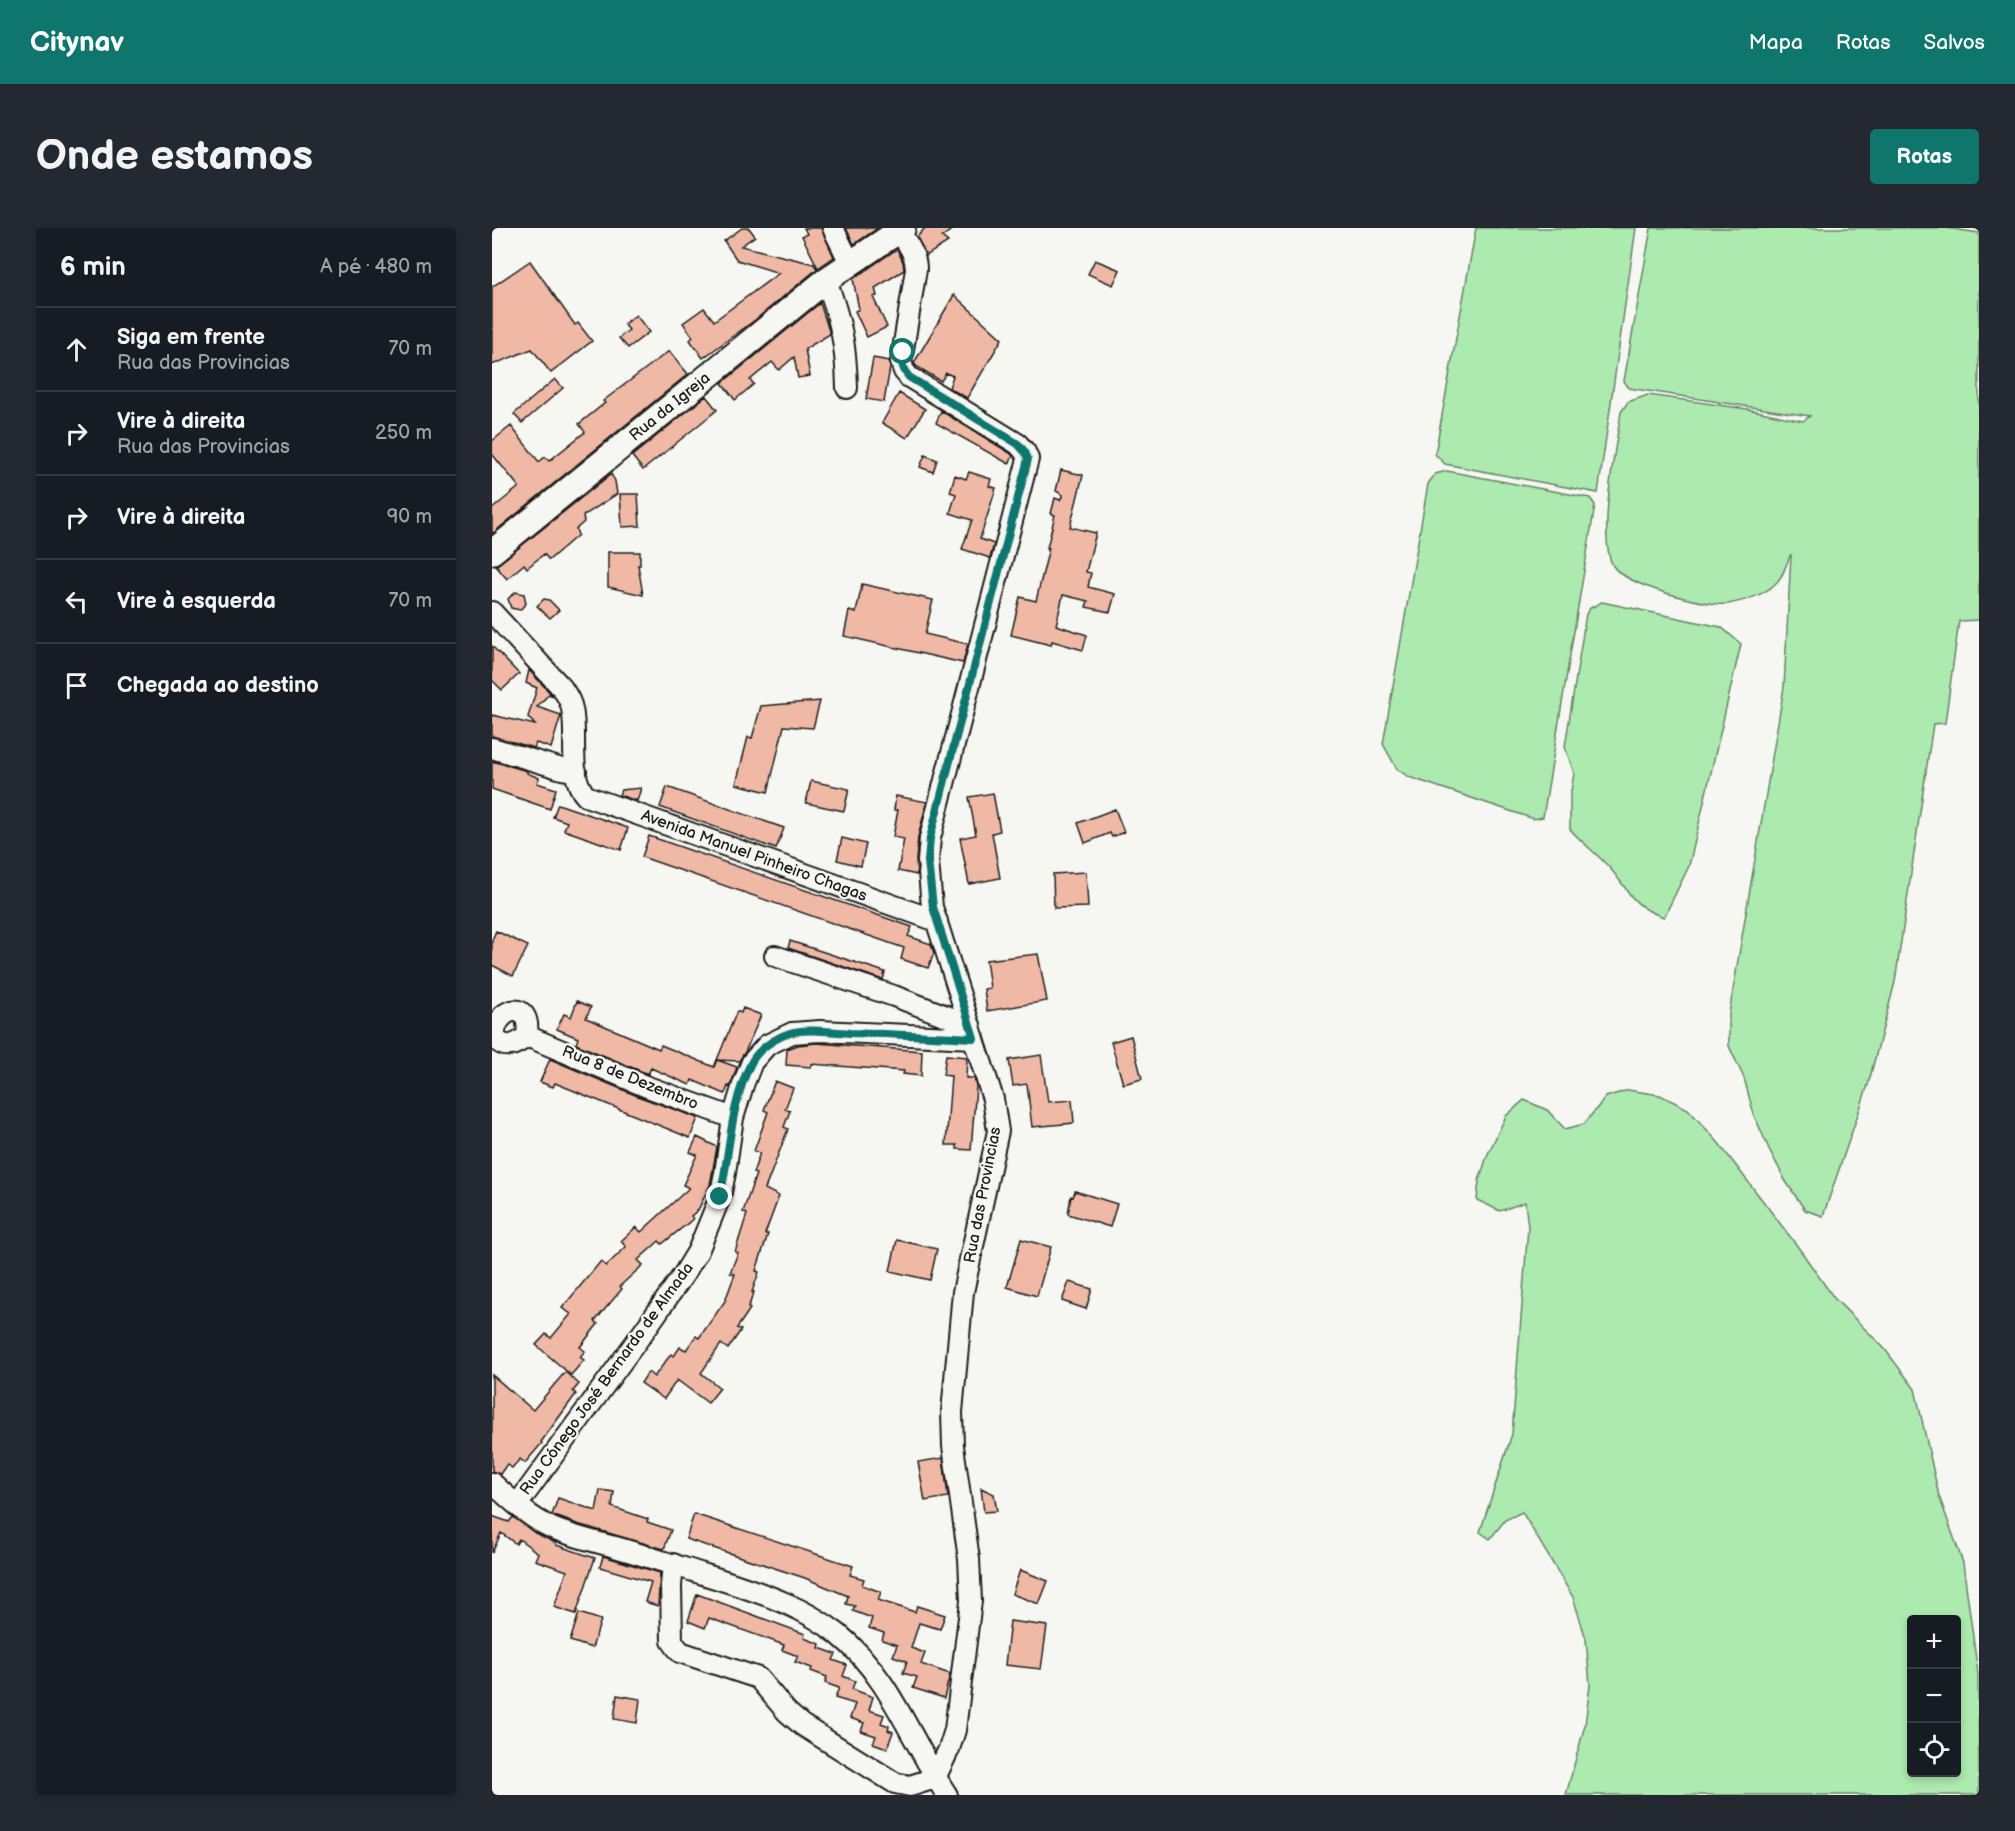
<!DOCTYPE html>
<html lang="pt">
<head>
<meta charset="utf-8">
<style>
	body { margin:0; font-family:"Balsamiq Sans",sans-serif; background:#242831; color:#f1f3f6 }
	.controls { position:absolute; right:18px; bottom:18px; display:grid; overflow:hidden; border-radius:6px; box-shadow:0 3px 9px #0003 }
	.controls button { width:54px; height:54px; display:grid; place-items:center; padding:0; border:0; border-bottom:2px solid #363941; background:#171b24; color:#f1f3f6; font:30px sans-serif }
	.stop { position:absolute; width:18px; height:18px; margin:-14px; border:4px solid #0f766e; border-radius:50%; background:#fff }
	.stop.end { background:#0f766e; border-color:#fff; box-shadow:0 2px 6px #0008 }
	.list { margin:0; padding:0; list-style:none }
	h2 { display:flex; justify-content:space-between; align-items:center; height:78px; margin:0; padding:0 24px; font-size:26px }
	h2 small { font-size:20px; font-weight:400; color:#9ea1a6 }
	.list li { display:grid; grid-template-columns:39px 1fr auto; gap:18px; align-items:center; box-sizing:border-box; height:84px; padding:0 24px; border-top:2px solid #363941 }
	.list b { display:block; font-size:22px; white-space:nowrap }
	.list p { margin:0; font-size:20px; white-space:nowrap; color:#9ea1a6 }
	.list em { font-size:20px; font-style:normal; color:#9ea1a6 }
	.icon { flex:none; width:33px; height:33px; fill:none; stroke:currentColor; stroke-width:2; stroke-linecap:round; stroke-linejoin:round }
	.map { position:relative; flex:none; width:1487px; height:1567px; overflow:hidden; border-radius:6px }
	header { display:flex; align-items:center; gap:36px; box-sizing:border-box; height:84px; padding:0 30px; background:#0f766e; color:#fff }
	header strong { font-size:28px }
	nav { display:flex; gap:33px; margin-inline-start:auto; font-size:21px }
	.intro { display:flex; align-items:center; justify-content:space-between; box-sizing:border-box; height:144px; padding:0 36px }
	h1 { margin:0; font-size:42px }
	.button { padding:15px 27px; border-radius:6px; background:#0f766e; color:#fff; font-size:21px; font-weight:700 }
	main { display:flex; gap:36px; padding:0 36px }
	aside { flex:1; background:#171b24; border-radius:6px; box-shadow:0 3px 9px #0003 }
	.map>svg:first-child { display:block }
</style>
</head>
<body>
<header>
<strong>Citynav</strong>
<nav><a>Mapa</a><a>Rotas</a><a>Salvos</a></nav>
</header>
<div class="intro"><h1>Onde estamos</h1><a class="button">Rotas</a></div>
<main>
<aside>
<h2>6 min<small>A pé · 480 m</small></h2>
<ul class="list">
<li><svg class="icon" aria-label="ahead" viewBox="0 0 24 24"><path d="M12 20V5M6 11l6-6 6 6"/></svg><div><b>Siga em frente</b><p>Rua das Provincias</p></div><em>70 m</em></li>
<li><svg class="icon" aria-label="right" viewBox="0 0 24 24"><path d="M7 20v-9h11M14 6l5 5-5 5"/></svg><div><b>Vire à direita</b><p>Rua das Provincias</p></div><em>250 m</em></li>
<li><svg class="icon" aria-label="right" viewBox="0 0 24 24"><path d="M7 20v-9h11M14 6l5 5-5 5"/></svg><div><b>Vire à direita</b></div><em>90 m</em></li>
<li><svg class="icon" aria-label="left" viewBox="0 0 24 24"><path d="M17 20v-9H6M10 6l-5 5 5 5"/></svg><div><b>Vire à esquerda</b></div><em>70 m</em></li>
<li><svg class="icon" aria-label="arrive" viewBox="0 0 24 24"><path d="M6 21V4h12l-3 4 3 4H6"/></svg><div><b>Chegada ao destino</b></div></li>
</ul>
</aside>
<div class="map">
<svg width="1487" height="1567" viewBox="0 0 1487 1567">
	<rect width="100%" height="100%" fill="#f6f6f2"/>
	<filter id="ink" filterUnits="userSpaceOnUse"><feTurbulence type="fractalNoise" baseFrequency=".0167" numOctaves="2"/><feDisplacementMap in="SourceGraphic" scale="12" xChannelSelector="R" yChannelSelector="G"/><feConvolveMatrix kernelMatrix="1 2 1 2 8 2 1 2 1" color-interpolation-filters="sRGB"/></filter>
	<g filter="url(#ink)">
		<!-- green -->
		<path fill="#adeab0" stroke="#648366" stroke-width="1.5" fill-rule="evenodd" d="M 984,0 L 1144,0 L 1106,265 L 953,236 L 943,226 Z
			M 1159,0 L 1454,0 L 1487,5 L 1487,392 L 1467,393 L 1453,495 L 1441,496 L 1403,754 L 1376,857 L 1331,988 L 1313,982 L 1293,952 L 1277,921 L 1262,887 L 1252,850 L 1237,818 L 1237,786 L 1292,459 L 1299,326 C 1294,335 1292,349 1282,357 C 1270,368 1252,373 1236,376 C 1214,379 1133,357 1121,338 C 1105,309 1124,219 1129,184 L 1136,174 L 1156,167 L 1255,181 L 1311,193 L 1318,188 L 1137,160 L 1132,153 Z
			M 955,243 L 1098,270 L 1103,277 L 1051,589 L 1042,591 L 917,549 L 905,541 L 891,516 L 936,256 L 943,246 Z
			M 1110,374 L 1229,399 L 1249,416 L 1197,638 L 1172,689 C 1137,678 1137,660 1115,637 C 1103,624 1089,614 1078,601 L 1078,569 L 1082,545 L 1073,519 L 1094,386 L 1098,380 Z
			M 1136,862 L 1168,867 L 1196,881 L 1225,913 L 1306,1019 L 1342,1070 L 1392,1120 L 1423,1161 L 1447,1268 L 1471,1335 L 1486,1446 L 1487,1567 L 1074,1567 L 1093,1497 L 1098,1457 L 1094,1411 L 1081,1369 L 1030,1284 L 1013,1292 L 998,1311 L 988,1304 L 1020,1206 L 1036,999 L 1033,974 L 1008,983 L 985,972 L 987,953 L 995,928 L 1014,888 L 1032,872 L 1055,882 L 1073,901 L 1092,896 L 1114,869 ZM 1420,1392 L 1464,1392 L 1464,1544 L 1420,1544 Z"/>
		<!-- building -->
		<path fill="#f0b9a5" stroke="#1c1c1c" stroke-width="1.5" d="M 250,0 L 257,0 L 263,8 L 249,18 L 322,36 L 325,41 L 263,92 L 211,130 L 198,112 L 201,109 L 191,95 L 212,80 L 222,93 L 287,45 L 245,32 L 232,13 Z
			M 312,0 L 329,0 L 342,29 L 326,40 L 310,8 L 315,6 Z
			M 354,0 L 386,0 L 362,16 Z
			M 433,0 L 462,0 L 450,9 L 456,14 L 434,28 L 425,9 Z
			M 405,21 L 411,34 L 412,42 L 383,60 L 385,68 L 381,69 L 395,99 L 375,109 L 363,83 L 367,81 L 361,51 Z
			M 603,32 L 628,42 L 621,57 L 596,46 Z
			M 38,33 L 83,97 L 86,95 L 100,113 L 59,145 L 40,121 L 0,137 L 0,59 Z
			M 462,67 L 510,111 L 475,170 L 457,160 L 461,148 L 454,145 L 449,153 L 424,138 L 422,135 Z
			M 328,75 L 338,106 L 313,121 L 318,148 L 306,150 L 302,129 L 287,142 L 280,134 L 258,152 L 262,156 L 243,172 L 230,155 Z
			M 144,87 L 157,104 L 136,120 L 127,110 L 137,102 L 132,96 Z
			M 177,123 L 196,146 L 0,306 L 0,281 L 27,259 L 0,226 L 0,213 L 19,198 L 47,234 L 53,229 L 57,233 L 93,204 L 87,196 L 113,175 L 111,173 Z
			M 381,130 L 397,133 L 398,140 L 392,174 L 374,171 Z
			M 63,151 L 71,160 L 30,195 L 22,186 Z
			M 407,165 L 433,181 L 415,210 L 390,195 Z
			M 214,168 L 225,182 L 151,242 L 140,228 Z
			M 449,183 L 518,225 L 521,228 L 517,236 L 444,195 Z
			M 433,227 L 445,232 L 441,244 L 428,239 Z
			M 569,242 L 591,247 L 578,299 L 604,305 L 594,344 L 599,345 L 596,359 L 623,366 L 618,384 L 594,379 L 596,373 L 571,367 L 564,397 L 595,407 L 591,422 L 560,413 L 559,417 L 519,407 L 528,369 L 544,373 L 557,320 L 555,320 L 563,287 L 559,286 L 563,270 L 568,272 L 571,267 L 564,263 Z
			M 477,244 L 499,251 L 497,258 L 504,260 L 488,311 L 502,316 L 498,330 L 470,321 L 480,292 L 458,285 L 464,266 L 458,264 L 463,247 L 474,251 Z
			M 119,246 L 123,253 L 125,266 L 91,288 L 92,294 L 84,301 L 86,307 L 57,332 L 52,326 L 35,340 L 32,336 L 15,351 L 4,338 Z
			M 128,266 L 146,266 L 148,298 L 130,299 Z
			M 116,324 L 148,324 L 148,337 L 146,337 L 151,367 L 116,359 Z
			M 370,356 L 441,372 L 433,406 L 476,416 L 471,435 L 352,408 L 357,383 L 364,385 Z
			M 23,364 L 32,366 L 34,375 L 28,382 L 19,380 L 16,371 Z
			M 52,371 L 57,372 L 67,382 L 58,390 L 45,378 Z
			M 0,418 L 27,446 L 10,462 L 0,452 Z
			M 37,442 L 61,468 L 57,466 L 45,479 L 69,487 L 59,520 L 44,515 L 42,520 L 0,508 L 0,487 L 43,497 L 36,489 L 45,460 L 34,455 Z
			M 328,473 L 321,500 L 292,498 L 276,564 L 244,556 L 256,509 L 260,510 L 269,478 Z
			M 0,533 L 35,543 L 35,545 L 47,550 L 45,555 L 64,561 L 58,581 L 0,561 Z
			M 319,553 L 357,561 L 352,583 L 314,575 Z
			M 175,559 L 292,600 L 284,621 L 168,579 Z
			M 149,560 L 145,573 L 127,567 L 129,562 Z
			M 501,565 L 508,603 L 500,605 L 508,650 L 477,656 L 468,610 L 484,607 L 477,569 Z
			M 404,568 L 435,574 L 426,609 L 424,632 L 425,647 L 406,643 L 412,611 L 401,609 L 406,582 L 402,582 Z
			M 66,576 L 136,600 L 129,622 L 72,602 L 75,594 L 61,589 Z
			M 623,581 L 632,604 L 620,609 L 618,605 L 593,615 L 586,595 Z
			M 157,608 L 420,699 L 416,708 L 439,716 L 442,725 L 436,740 L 409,731 L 412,720 L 150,629 Z
			M 350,610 L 374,616 L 369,638 L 345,632 Z
			M 594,644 L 596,679 L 562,680 L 561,646 Z
			M 4,703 L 36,718 L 21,748 L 0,737 L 0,712 Z
			M 298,713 L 393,744 L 391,752 L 296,720 Z
			M 546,726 L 555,773 L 495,783 L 492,761 L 498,760 L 494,732 Z
			M 85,773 L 99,779 L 94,790 L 167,821 L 169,817 L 222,839 L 225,832 L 245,839 L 238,859 L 236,858 L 233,866 L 200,852 L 198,857 L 159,840 L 156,846 L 84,816 L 86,810 L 65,801 L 72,786 L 79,789 Z
			M 251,780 L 269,787 L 253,824 L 247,833 L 225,832 L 245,783 L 249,785 Z
			M 639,808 L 650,851 L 631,856 L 619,814 Z
			M 324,815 L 430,823 L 429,848 L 411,846 L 412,843 L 319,836 L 319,839 L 294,837 L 295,821 L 306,817 Z
			M 454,827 L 475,829 L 474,850 L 482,850 L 484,858 L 479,922 L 465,921 L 465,917 L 454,917 L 459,848 L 451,847 Z
			M 549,827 L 556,874 L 580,872 L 582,895 L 540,899 L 535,856 L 521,858 L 517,832 Z
			M 58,831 L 148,869 L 206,890 L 198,910 L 63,855 L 61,859 L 48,854 Z
			M 283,853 L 301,860 L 293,881 L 298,883 L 292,899 L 296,901 L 273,961 L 287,968 L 273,1006 L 276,1006 L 264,1043 L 267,1044 L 260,1064 L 262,1064 L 256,1080 L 258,1081 L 245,1100 L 249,1102 L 236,1121 L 229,1116 L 209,1145 L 228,1160 L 216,1175 L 185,1152 L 172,1171 L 149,1155 L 156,1144 L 162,1149 L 179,1126 L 182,1128 L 188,1119 L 194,1122 L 204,1108 L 207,1110 L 233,1073 L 243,1046 L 238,1045 L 246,1025 L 243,1024 L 255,986 L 251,984 L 264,946 L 261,945 L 268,925 L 262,923 L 276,884 L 272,882 Z
			M 205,909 L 225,919 L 218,957 L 206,982 L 199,988 L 201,991 L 170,1016 L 167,1013 L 146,1032 L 151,1037 L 128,1058 L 130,1061 L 103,1093 L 106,1096 L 88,1119 L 93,1123 L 88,1129 L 92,1132 L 79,1147 L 44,1117 L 54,1106 L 59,1110 L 79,1086 L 70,1080 L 109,1033 L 114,1038 L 134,1019 L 129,1013 L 144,999 L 149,1004 L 197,960 L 191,957 L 205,927 L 198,924 Z
			M 583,963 L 625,976 L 618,999 L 576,986 L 579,968 L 581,969 Z
			M 529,1011 L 559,1019 L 545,1068 L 515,1059 Z
			M 405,1012 L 445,1021 L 438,1052 L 398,1043 Z
			M 577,1054 L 600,1061 L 594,1081 L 570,1073 Z
			M 73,1144 L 87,1156 L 81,1163 L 84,1166 L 49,1214 L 50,1215 L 33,1235 L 28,1231 L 20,1240 L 15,1236 L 8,1246 L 0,1243 L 0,1147 L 41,1182 Z
			M 451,1230 L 456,1269 L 433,1273 L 426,1234 Z
			M 489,1260 L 502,1266 L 505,1283 L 492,1284 Z
			M 108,1262 L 122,1264 L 120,1279 L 156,1291 L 155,1294 L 179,1302 L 172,1321 L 85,1296 L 60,1287 L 66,1270 L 104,1283 Z
			M 202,1286 L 361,1338 L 358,1347 L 372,1351 L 370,1357 L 389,1364 L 386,1372 L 423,1384 L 425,1378 L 453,1387 L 448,1401 L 427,1395 L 419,1420 L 433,1425 L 429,1436 L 458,1446 L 452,1470 L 421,1460 L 425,1449 L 411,1445 L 415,1433 L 401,1428 L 405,1417 L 390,1412 L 392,1405 L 377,1400 L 380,1390 L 361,1383 L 363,1378 L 354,1376 L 356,1368 L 313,1350 L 194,1311 Z
			M 0,1288 L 17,1294 L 21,1289 L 43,1305 L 64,1315 L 64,1317 L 103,1330 L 84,1386 L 62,1379 L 75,1343 L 43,1332 L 46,1325 L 27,1311 L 24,1316 L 9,1305 L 0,1325 Z
			M 111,1328 L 168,1345 L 166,1378 L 153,1374 L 159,1354 L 108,1339 Z
			M 528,1342 L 556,1353 L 547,1376 L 520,1366 Z
			M 205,1366 L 313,1406 L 312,1410 L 328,1416 L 327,1420 L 344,1426 L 341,1432 L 355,1437 L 351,1448 L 363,1453 L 360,1461 L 381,1469 L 377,1482 L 392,1487 L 389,1495 L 397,1498 L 396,1502 L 401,1504 L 395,1520 L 381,1515 L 384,1508 L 369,1503 L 372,1495 L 358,1490 L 363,1476 L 343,1470 L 347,1460 L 333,1455 L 335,1449 L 319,1443 L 320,1440 L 303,1434 L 306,1428 L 290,1422 L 292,1417 L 217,1390 L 213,1400 L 196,1393 Z
			M 87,1385 L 109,1392 L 100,1420 L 78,1413 Z
			M 518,1393 L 555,1398 L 549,1441 L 513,1437 Z
			M 125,1467 L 148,1471 L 145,1495 L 122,1491 Z"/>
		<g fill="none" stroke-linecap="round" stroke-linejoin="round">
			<defs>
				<path id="minor" d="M 341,0 L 358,35
					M 334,52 C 349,93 354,117 355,160
					M 0,384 L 70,460 C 74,466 79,473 80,481 C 86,506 75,549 94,568 L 445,693
					M 0,520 L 70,541 L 84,543
					M 283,728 L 402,768 L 478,797
					M 35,808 C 25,817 11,823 3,809 C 0,783 40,766 35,808 L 153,858 L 241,890
					M 0,1255 C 18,1271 35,1288 58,1299 C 78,1308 101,1313 123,1319 C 161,1330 198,1342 236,1354 C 275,1367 313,1380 346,1406 C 398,1448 419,1513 455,1567
					M 25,1277 L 152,1103 L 192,1046 L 206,1023 L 228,969 L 233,945 L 241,890 L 251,857 L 260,834 L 275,817 L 300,805 L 328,803 L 482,810
					M 181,1336 L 179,1358 L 180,1413 L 188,1424 L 266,1450 L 295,1484 L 310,1497 L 403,1555 L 418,1558 L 443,1550 L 457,1521 L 463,1502 L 479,1373 L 477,1331 L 461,1218 L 460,1184 L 471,1064 L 506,903 L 501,871 L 440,679 L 436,633 L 438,610 L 536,231 L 533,224 L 526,216 L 417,149 L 412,143 L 409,134 L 424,41 C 424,26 415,15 407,3"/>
				<path id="tertiary" d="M 0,324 L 334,52 L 411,0"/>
			</defs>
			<!-- minor casing -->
			<use href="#minor" stroke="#1c1c1c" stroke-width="24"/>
			<!-- tertiary casing -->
			<use href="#tertiary" stroke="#1c1c1c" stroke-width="28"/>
			<!-- minor -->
			<use href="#minor" stroke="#f6f6f2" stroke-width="20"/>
			<!-- tertiary -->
			<use href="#tertiary" stroke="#f6f6f2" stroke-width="24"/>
		</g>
	</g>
	<g fill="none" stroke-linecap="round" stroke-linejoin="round" filter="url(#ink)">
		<!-- route -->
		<path stroke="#0f766e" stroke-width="8" d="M 228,969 C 238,925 238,876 259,835 C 266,821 283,810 298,805 C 314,800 341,804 358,805 C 399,806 440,808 482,810 L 441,679 L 436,633 L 438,610 L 536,231 L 533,224 L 526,216 L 417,149 C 410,141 409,135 411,124"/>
	</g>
	<g text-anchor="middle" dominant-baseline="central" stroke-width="4.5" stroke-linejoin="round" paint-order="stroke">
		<!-- street labels -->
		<g font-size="16" fill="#1c1c1c" stroke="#f6f6f2">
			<text transform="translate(178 179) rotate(-39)">Rua da Igreja</text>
			<text transform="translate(262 628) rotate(20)">Avenida Manuel Pinheiro Chagas</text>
			<text transform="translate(138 850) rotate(22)">Rua 8 de Dezembro</text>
			<text transform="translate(491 967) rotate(-79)">Rua das Provincias</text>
			<text transform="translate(115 1151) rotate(-54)">Rua Cónego José Bernardo de Almada</text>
		</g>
	</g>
</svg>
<div class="controls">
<button>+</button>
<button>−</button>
<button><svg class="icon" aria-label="locate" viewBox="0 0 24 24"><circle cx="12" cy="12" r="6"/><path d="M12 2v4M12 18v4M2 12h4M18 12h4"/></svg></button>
</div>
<div class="stop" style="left:411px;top:124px"></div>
<div class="stop end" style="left:228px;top:969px"></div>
</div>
</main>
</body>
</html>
